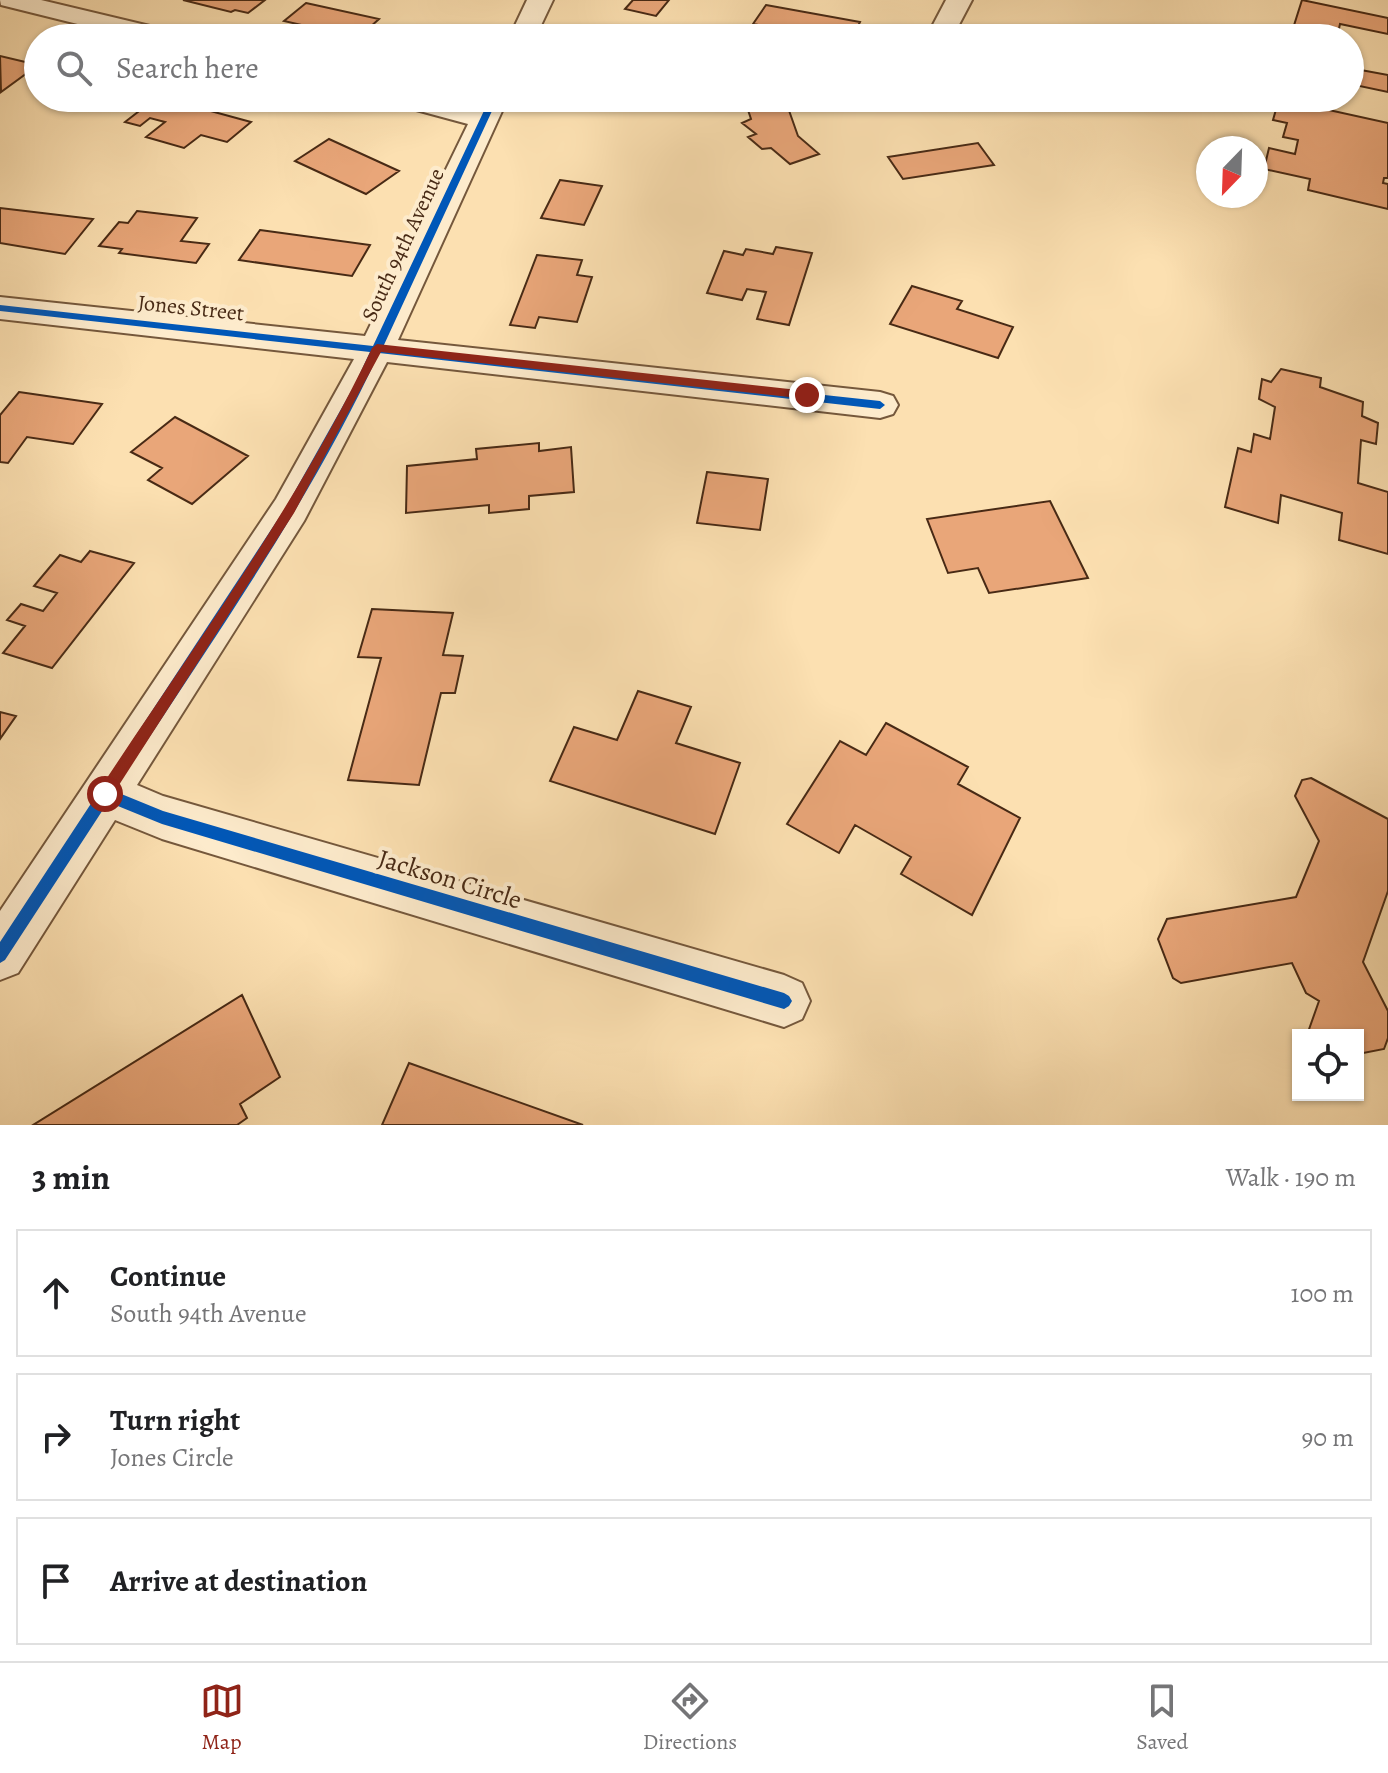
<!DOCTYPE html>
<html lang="en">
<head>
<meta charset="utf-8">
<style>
	body { margin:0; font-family:Alegreya,serif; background:#f6f6f6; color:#202124 }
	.controls { position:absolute; right:24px; bottom:24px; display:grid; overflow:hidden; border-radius:0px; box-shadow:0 2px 6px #0004 }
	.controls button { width:72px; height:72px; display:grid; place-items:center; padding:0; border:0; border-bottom:2px solid #e0e0e0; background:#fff; color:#202124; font:40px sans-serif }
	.compass { position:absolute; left:1196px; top:136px; width:72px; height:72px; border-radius:50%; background:#fff; box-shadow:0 2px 6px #0004; rotate:203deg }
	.stop { position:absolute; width:24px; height:24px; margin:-18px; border:6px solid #8f2418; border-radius:50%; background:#fff }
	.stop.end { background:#8f2418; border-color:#fff; box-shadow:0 2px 8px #0008 }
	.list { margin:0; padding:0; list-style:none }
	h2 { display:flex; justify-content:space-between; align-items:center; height:104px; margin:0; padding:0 32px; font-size:34px }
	h2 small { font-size:26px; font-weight:400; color:#757577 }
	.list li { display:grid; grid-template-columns:52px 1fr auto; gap:24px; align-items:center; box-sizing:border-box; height:128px; margin:0 16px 16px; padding:0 16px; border:2px solid #e0e0e0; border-radius:0px }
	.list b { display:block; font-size:30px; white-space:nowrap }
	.list p { margin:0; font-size:26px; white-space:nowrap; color:#757577 }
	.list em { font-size:26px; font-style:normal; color:#757577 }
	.icon { flex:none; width:44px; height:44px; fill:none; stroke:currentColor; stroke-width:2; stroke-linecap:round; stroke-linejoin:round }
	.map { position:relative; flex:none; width:1388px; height:1125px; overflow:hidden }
	.search { position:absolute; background:#fff; box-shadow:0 2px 6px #0004; left:24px; right:24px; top:24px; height:88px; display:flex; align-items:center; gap:20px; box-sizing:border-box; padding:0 28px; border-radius:44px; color:#757577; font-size:30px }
	.sheet { height:536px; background:#fff }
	nav { display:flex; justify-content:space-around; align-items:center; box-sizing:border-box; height:112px; border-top:2px solid #e0e0e0; background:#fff; font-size:22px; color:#757577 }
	nav a { display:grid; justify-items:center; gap:4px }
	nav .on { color:#8f2418 }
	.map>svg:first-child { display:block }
</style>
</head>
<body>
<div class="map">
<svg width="1388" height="1125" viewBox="0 0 1388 1125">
	<rect width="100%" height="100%" fill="#fce0b1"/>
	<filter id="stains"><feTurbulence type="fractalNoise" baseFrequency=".0025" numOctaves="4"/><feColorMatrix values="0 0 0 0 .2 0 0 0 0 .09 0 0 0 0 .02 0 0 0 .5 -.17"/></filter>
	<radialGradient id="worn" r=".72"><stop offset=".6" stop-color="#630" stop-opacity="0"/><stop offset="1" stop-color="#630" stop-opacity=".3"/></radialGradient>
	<!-- building -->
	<path fill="#e9a679" stroke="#482a15" stroke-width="2" d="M 183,0 L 265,0 L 248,13 L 235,10 L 231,12 Z
		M 633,0 L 669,0 L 656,16 L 625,9 Z
		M 1302,0 L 1388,18 L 1388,34 L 1340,24 L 1337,38 L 1290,38 Z
		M 306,3 L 379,19 L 358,38 L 284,21 Z
		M 766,5 L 860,22 L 857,28 L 877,31 L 874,38 L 838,38 L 804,32 L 801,37 L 780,33 L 782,29 L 753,24 Z
		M 430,28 L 458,34 L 453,38 L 419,38 Z
		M 0,56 L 38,65 L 1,92 Z
		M 1350,68 L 1388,75 L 1388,92 L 1350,84 Z
		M 60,98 L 119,98 L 102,110 Z
		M 156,98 L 163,98 L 251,122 L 227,142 L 201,135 L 184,148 L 146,137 L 165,122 L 150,118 L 140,126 L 125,122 Z
		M 582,98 L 619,98 L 616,106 L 580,102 Z
		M 744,98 L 781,98 L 786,102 L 798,136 L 819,154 L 790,164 L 771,148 L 762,149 L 748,137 L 756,134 L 742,123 L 751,119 Z
		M 1279,99 L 1388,123 L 1388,178 L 1384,178 L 1383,183 L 1388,184 L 1388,209 L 1308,190 L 1310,179 L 1264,169 L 1269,148 L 1295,154 L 1298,140 L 1283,137 L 1287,123 L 1273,120 Z
		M 329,139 L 399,171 L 366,194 L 295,161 Z
		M 978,143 L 994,165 L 903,179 L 888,157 Z
		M 560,180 L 602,186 L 584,225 L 541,218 Z
		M 0,208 L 93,219 L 65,254 L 0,243 Z
		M 137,211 L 197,218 L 181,241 L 209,244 L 196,263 L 119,253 L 122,249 L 99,246 L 119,222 L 128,223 Z
		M 260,230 L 370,245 L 352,276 L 239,260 Z
		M 776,247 L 812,253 L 789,325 L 757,319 L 766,292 L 747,289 L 742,300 L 707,293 L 724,251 L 743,255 L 746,249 L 773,254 Z
		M 537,255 L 582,260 L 577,275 L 592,277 L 577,322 L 539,317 L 535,328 L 510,325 Z
		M 912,286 L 962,301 L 957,309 L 1013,327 L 998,358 L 890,324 Z
		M 1281,369 L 1321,378 L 1320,387 L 1363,402 L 1362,416 L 1378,423 L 1376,444 L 1361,440 L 1358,483 L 1388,492 L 1388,554 L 1339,540 L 1342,513 L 1281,495 L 1278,523 L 1225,507 L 1238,448 L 1251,452 L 1254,434 L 1270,439 L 1275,407 L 1259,399 L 1262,379 L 1271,382 Z
		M 19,392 L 102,404 L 73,444 L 27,437 L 8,463 L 0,462 L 0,415 Z
		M 175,417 L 248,456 L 192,504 L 148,480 L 162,468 L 131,452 Z
		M 539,443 L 539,451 L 571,447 L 574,492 L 529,496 L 529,509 L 489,513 L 489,505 L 406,513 L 407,466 L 477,459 L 476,449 Z
		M 707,472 L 768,479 L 760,530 L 697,523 Z
		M 1050,501 L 1088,578 L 989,593 L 978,568 L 948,573 L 927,519 Z
		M 90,551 L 134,563 L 52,668 L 3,653 L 25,626 L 7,620 L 21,604 L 43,611 L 57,593 L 34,586 L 60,555 L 81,562 Z
		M 372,609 L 453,613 L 443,655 L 463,656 L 455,693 L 441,693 L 419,785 L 348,780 L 381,658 L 358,657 Z
		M 638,691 L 691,707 L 676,743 L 740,763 L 715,834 L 550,781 L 574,727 L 617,740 Z
		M 0,712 L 16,716 L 0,739 Z
		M 886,723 L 968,767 L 958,784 L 1020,818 L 972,915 L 901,874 L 911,857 L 855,825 L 839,853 L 787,824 L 840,741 L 866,755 Z
		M 1311,778 L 1388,819 L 1388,891 L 1363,962 L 1388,1011 L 1388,1038 L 1384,1049 L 1358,1054 L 1358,1035 L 1307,1035 L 1319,1001 L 1306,993 L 1292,963 L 1181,983 L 1173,978 L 1158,939 L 1167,919 L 1296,897 L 1319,841 L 1295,796 L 1302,780 Z
		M 242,995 L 280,1077 L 240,1104 L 247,1118 L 237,1125 L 33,1125 Z
		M 409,1063 L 583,1125 L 382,1125 Z"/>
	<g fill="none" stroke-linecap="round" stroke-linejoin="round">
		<defs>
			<path id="minor" d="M 0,0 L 41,0 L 175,32 L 179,38 L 134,38 L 1,5 Z
				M 527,0 L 553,0 L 535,38 L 509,38 Z
				M 946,0 L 972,0 L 952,38 L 926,38 Z
				M 390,98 L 435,98 L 475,109 L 480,98 L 508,98 L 398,340 L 880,392 L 893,396 L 898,405 L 893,414 L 880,418 L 387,362 L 304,521 L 137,785 L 163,796 L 784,975 L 802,983 L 810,1001 L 802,1019 L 784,1027 L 162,839 L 115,820 L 18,973 L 0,980 L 0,911 L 276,499 L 354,359 L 0,319 L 0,297 L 365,336 L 468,124 L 394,104 Z"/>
		</defs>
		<!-- minor casing -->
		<use href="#minor" stroke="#75583c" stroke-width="4"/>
		<!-- minor -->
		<use href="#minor" fill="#fdebcc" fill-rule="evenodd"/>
		<defs>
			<path id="cycleway" d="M 490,98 L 498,98 L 383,347 L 880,401 L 885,405 L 880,409 L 379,353 C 308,507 206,649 114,791 L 163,811 L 784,993 L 789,996 L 792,1001 L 789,1006 L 784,1009 L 162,824 L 108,802 L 5,960 L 0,963 L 0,942 L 286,507 L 354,386 L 370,352 L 0,311 L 0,305 L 373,346 Z"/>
		</defs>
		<!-- cycleway casing -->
		<use href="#cycleway" stroke="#fdebcc" stroke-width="5"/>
		<!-- cycleway -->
		<use href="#cycleway" fill="#0057b8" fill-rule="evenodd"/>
	</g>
	<!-- route -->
	<path fill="#8f2418" d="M 377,344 L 807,391 L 813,395 L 807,399 L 381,352 L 294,513 L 110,799 L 99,799 L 99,790 C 194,646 298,504 372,348 Z"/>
	<g text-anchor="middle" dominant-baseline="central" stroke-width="8" stroke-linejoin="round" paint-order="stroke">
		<!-- street labels -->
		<g font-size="22" fill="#482a15" stroke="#fdebcc">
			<text transform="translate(403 245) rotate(-65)">South 94th Avenue</text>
			<text transform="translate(191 308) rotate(6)">Jones Street</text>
		</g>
		<!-- near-street labels -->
		<g font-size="26" fill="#482a15" stroke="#fdebcc">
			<text transform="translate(450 879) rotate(17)">Jackson Circle</text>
		</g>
	</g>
	<rect width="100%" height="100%" filter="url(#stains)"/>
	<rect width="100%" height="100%" fill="url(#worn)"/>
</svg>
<div class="controls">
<button><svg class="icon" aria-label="locate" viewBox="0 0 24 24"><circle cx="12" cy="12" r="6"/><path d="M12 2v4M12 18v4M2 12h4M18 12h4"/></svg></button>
</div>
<svg class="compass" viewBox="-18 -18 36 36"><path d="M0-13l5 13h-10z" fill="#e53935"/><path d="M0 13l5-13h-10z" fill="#757577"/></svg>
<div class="stop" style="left:105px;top:794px"></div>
<div class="stop end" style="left:807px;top:395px"></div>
<div class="search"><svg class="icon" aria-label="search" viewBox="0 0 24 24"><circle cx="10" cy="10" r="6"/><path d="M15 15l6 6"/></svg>Search here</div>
</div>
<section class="sheet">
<h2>3 min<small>Walk · 190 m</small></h2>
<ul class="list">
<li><svg class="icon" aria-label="ahead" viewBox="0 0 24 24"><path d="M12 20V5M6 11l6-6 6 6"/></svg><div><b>Continue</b><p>South 94th Avenue</p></div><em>100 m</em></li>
<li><svg class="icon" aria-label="right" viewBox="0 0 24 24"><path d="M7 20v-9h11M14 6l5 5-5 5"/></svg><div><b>Turn right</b><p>Jones Circle</p></div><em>90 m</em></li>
<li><svg class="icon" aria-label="arrive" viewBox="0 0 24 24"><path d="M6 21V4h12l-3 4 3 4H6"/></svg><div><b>Arrive at destination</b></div></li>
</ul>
</section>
<nav>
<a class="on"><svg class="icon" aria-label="map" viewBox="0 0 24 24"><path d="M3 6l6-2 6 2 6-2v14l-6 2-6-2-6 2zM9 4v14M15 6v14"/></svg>Map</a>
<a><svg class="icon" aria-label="directions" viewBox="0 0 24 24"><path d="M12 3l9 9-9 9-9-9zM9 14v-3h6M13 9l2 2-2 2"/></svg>Directions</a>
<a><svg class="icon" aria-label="saved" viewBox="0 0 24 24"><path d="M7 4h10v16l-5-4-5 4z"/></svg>Saved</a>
</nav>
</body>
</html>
